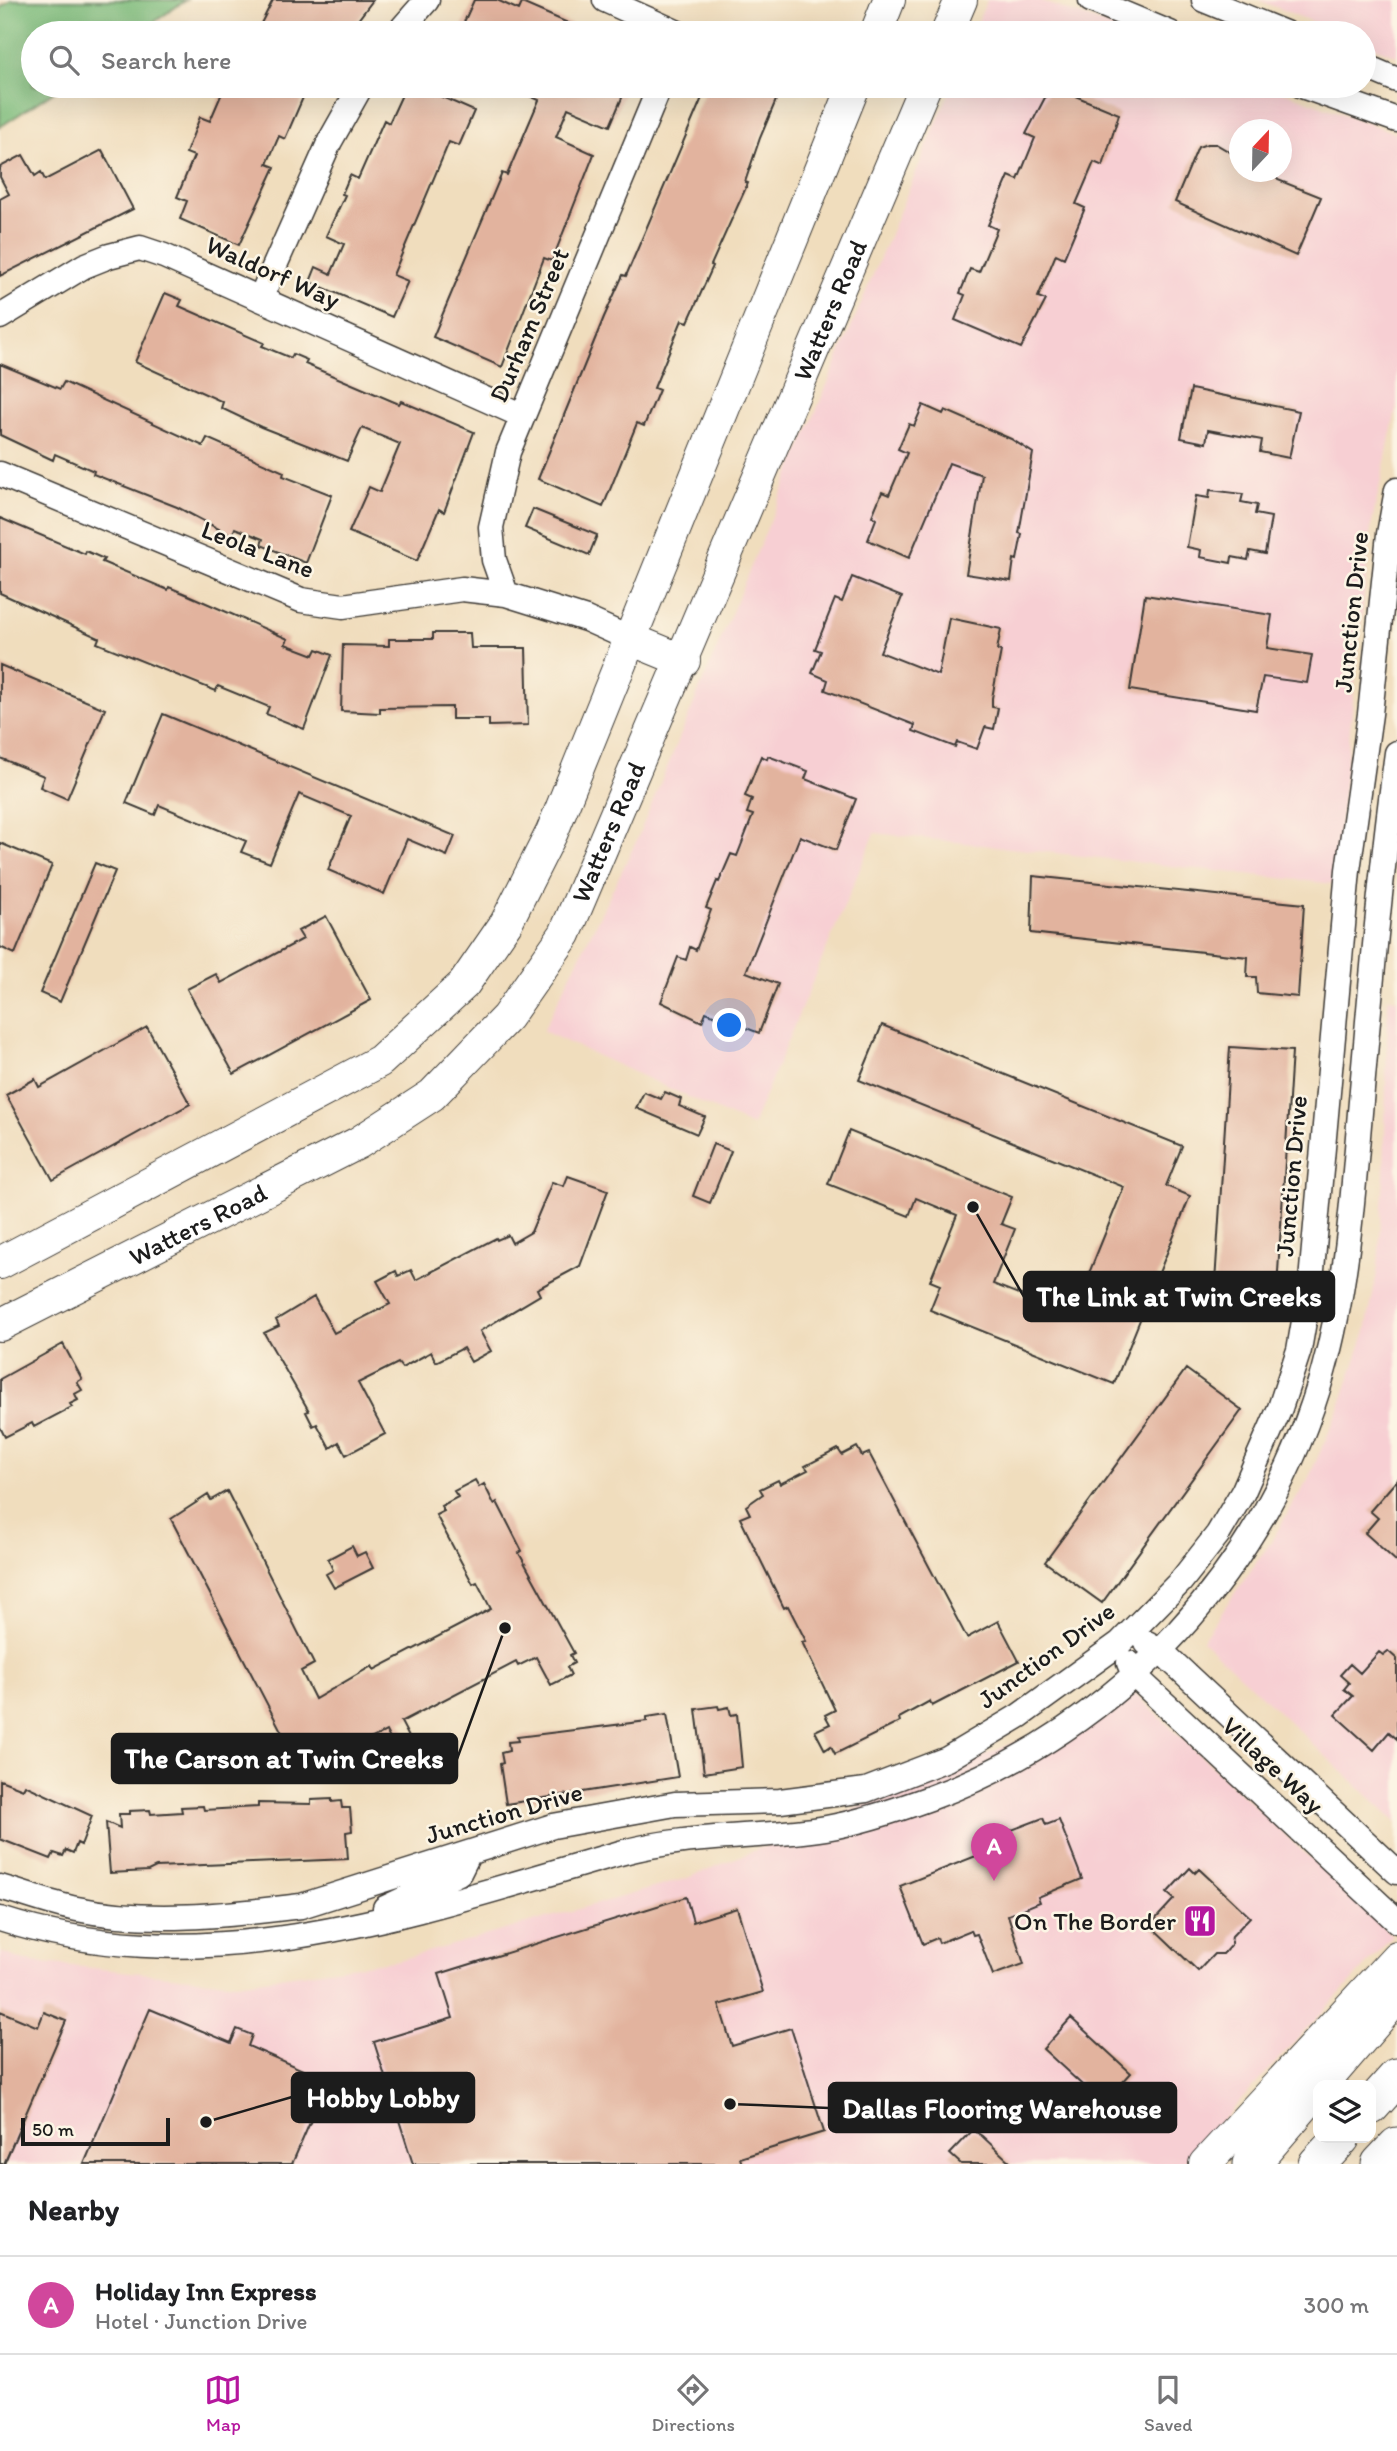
<!DOCTYPE html>
<html lang="en">
<head>
<meta charset="utf-8">
<style>
	body { margin:0; font-family:Itim,sans-serif; background:#f6f6f6; color:#202124 }
	.controls { position:absolute; right:21px; bottom:21px; display:grid; overflow:hidden; border-radius:14px; box-shadow:0 7px 28px #0002 }
	.controls button { width:63px; height:63px; display:grid; place-items:center; padding:0; border:0; border-bottom:2px solid #e0e0e0; background:#fff; color:#202124; font:35px sans-serif }
	.compass { position:absolute; left:1229px; top:119px; width:63px; height:63px; border-radius:50%; background:#fff; box-shadow:0 7px 28px #0002; rotate:22deg }
	.scale { position:absolute; left:21px; bottom:18px; width:149px; box-sizing:border-box; padding-left:7px; border:4px solid #1c1c1c; border-top:0; font-size:19px; line-height:24px; white-space:nowrap; color:#1c1c1c; -webkit-text-stroke:5px #fcf5e5; paint-order:stroke }
	.you { position:absolute; left:730px; top:1026px; width:24px; height:24px; margin:-18px; border:5px solid #fff; border-radius:50%; background:#1a73e8; box-shadow:0 0 0 10px #1a73e833 }
	.badge { display:grid; place-items:center; width:46px; height:46px; border-radius:50%; background:#b5179e; color:#fff; font-size:23px; font-weight:700 }
	.pin { position:absolute; translate:-50% -58px; filter:drop-shadow(0 2px 4px #0008) }
	.pin::after { content:''; position:absolute; top:37px; width:24px; height:21px; background:inherit; clip-path:polygon(0 0,100% 0,50% 100%) }
	.list { margin:0; padding:0; list-style:none }
	h2 { display:flex; justify-content:space-between; align-items:center; height:91px; margin:0; padding:0 28px; font-size:30px }
	h2 small { font-size:23px; font-weight:400; color:#757577 }
	.list li { display:grid; grid-template-columns:46px 1fr auto; gap:21px; align-items:center; box-sizing:border-box; height:98px; padding:0 28px; border-top:2px solid #e0e0e0 }
	.list b { display:block; font-size:26px; white-space:nowrap }
	.list p { margin:0; font-size:23px; white-space:nowrap; color:#757577 }
	.list em { font-size:23px; font-style:normal; color:#757577 }
	.icon { flex:none; width:38px; height:38px; fill:none; stroke:currentColor; stroke-width:2; stroke-linecap:round; stroke-linejoin:round }
	.map { position:relative; flex:none; width:1397px; height:2164px; overflow:hidden }
	.search { position:absolute; background:#fff; box-shadow:0 7px 28px #0002; left:21px; right:21px; top:21px; height:77px; display:flex; align-items:center; gap:18px; box-sizing:border-box; padding:0 24px; border-radius:38px; color:#757577; font-size:26px }
	.sheet { height:189px; background:#fff }
	nav { display:flex; justify-content:space-around; align-items:center; box-sizing:border-box; height:98px; border-top:2px solid #e0e0e0; background:#fff; font-size:19px; color:#757577 }
	nav a { display:grid; justify-items:center; gap:4px }
	nav .on { color:#b5179e }
	.map>svg:first-child { display:block }
</style>
</head>
<body>
<div class="map">
<svg width="1397" height="2164" viewBox="0 0 1397 2164">
	<rect width="100%" height="100%" fill="#fcf5e5"/>
	<filter id="ink" filterUnits="userSpaceOnUse"><feTurbulence type="fractalNoise" baseFrequency=".0143" numOctaves="2"/><feDisplacementMap in="SourceGraphic" scale="14" xChannelSelector="R" yChannelSelector="G"/><feConvolveMatrix kernelMatrix="1 2 1 2 8 2 1 2 1" color-interpolation-filters="sRGB"/></filter>
	<filter id="wash" filterUnits="userSpaceOnUse"><feTurbulence type="fractalNoise" baseFrequency=".00686" numOctaves="4" result="noise"/><feDisplacementMap in="SourceGraphic" scale="28" xChannelSelector="R" yChannelSelector="G"/><feGaussianBlur stdDeviation="1.57" result="paint"/><feColorMatrix in="noise" values="0 0 0 0 0 0 0 0 0 0 0 0 0 0 0 0 0 1.4 0 .05"/><feComposite in="paint" operator="in"/></filter>
	<g filter="url(#wash)">
		<rect width="100%" height="100%" fill="#f0ddbd"/>
		<!-- built -->
		<path fill="#f7cfd3" fill-rule="evenodd" d="M 987,0 L 1039,0 L 1128,33 L 973,33 Z
			M 1258,0 L 1397,0 L 1397,56 L 1364,43 L 1364,33 L 1341,33 Z
			M 952,86 L 1268,86 L 1397,134 L 1397,405 L 1371,527 L 1334,884 L 875,833 L 752,1126 L 543,1031 L 635,844 ZM 1240,130 L 1282,130 L 1282,172 L 1240,172 Z
			M 1388,998 L 1397,999 L 1397,1823 L 1202,1640 L 1270,1543 L 1308,1479 L 1340,1407 L 1366,1331 L 1378,1267 L 1384,1175 Z
			M 1134,1693 L 1393,1936 L 1182,2164 L 0,2164 L 0,1952 L 25,1961 L 236,1983 L 399,1960 L 688,1878 Z"/>
		<!-- forest -->
		<path fill="#7ebc7b" stroke="#4d6c4c" stroke-width="2" d="M 11,0 L 186,0 L 138,33 L 33,33 L 33,86 L 62,86 L 0,127 L 0,8 Z"/>
		<g id="blocks">
			<!-- building -->
			<path fill="#e2b39e" d="M 273,0 L 373,0 L 348,33 L 256,33 Z
				M 474,0 L 497,0 L 519,10 L 522,3 L 591,33 L 459,33 Z
				M 225,86 L 308,86 L 285,139 L 279,136 L 267,164 L 275,167 L 239,245 L 180,219 L 187,201 L 177,197 L 194,156 L 186,153 L 200,117 L 210,121 Z
				M 406,86 L 417,86 L 474,111 L 459,146 L 449,142 L 393,275 L 408,281 L 392,317 L 310,282 L 316,267 L 331,274 L 344,244 L 326,236 L 345,195 L 342,194 L 350,175 L 358,179 L 384,120 L 389,123 Z
				M 507,86 L 627,86 L 610,126 L 568,108 L 556,137 L 594,154 L 552,261 L 544,258 L 502,367 L 433,337 L 502,173 L 507,175 L 539,100 Z
				M 707,86 L 782,86 L 760,138 L 745,182 L 748,183 L 711,265 L 713,266 L 688,322 L 682,320 L 654,388 L 659,390 L 644,426 L 637,423 L 603,507 L 538,479 L 604,317 L 623,275 L 626,276 Z
				M 1051,86 L 1119,114 L 1103,166 L 1094,162 L 1076,204 L 1085,208 L 1064,258 L 1056,254 L 1038,297 L 1046,300 L 1021,348 L 955,320 L 965,295 L 960,293 L 970,269 L 979,272 L 997,229 L 988,225 L 1009,176 L 1018,180 L 1035,138 L 1026,134 Z
				M 1207,144 L 1216,144 L 1240,158 L 1240,172 L 1273,172 L 1278,180 L 1321,197 L 1296,256 L 1175,202 L 1198,147 Z
				M 102,150 L 133,209 L 0,276 L 0,199 L 9,194 L 0,177 L 0,167 L 23,155 L 35,176 L 41,172 L 45,180 Z
				M 165,293 L 182,300 L 179,306 L 264,343 L 262,346 L 291,358 L 293,354 L 307,360 L 305,364 L 399,404 L 401,401 L 474,432 L 444,512 L 439,509 L 417,561 L 349,532 L 369,487 L 380,492 L 400,444 L 362,428 L 347,461 L 261,427 L 221,408 L 223,402 L 135,362 Z
				M 0,364 L 60,389 L 64,382 L 203,446 L 207,438 L 284,472 L 283,476 L 332,495 L 306,563 L 261,545 L 263,539 L 235,528 L 232,536 L 177,507 L 93,474 L 94,471 L 55,454 L 53,460 L 0,435 Z
				M 1191,389 L 1299,411 L 1289,458 L 1260,452 L 1262,440 L 1208,430 L 1206,443 L 1181,438 Z
				M 923,405 L 943,414 L 945,410 L 1011,439 L 1033,453 L 1019,533 L 1022,534 L 1017,560 L 1014,559 L 1011,581 L 966,574 L 982,475 L 949,463 L 909,558 L 868,540 L 876,519 L 872,516 L 882,492 L 889,495 L 907,453 L 898,449 L 909,424 L 914,426 Z
				M 1210,490 L 1243,494 L 1241,502 L 1257,505 L 1255,514 L 1271,517 L 1265,554 L 1250,551 L 1248,560 L 1232,557 L 1231,563 L 1200,557 L 1201,550 L 1187,547 L 1196,496 L 1209,498 Z
				M 533,509 L 597,535 L 589,555 L 525,528 Z
				M 0,518 L 85,554 L 86,551 L 104,559 L 102,562 L 168,590 L 169,587 L 188,595 L 288,639 L 285,644 L 314,655 L 317,649 L 332,655 L 304,729 L 266,714 L 269,707 L 218,686 L 216,691 L 97,643 L 99,638 L 0,593 Z
				M 852,577 L 902,597 L 880,652 L 938,675 L 949,618 L 1001,629 L 997,650 L 1001,651 L 992,698 L 992,707 L 998,708 L 994,729 L 985,727 L 977,749 L 957,742 L 955,747 L 913,731 L 915,725 L 825,690 L 828,680 L 812,673 L 821,651 L 815,649 L 835,599 L 842,602 Z
				M 1145,595 L 1272,615 L 1267,648 L 1312,655 L 1307,683 L 1263,677 L 1256,710 L 1130,690 Z
				M 433,633 L 470,633 L 471,648 L 526,648 L 528,725 L 489,726 L 489,719 L 452,719 L 452,707 L 380,708 L 380,713 L 341,711 L 343,645 L 389,646 L 389,639 L 433,639 Z
				M 0,665 L 105,709 L 67,799 L 40,787 L 44,776 L 0,758 Z
				M 163,714 L 455,836 L 447,856 L 407,839 L 384,894 L 328,870 L 351,816 L 299,794 L 270,863 L 241,852 L 246,841 L 159,805 L 155,815 L 126,803 Z
				M 761,756 L 767,759 L 768,756 L 808,771 L 805,779 L 856,799 L 836,850 L 800,836 L 746,972 L 778,984 L 759,1033 L 706,1012 L 702,1022 L 661,1002 L 678,957 L 686,960 L 690,947 L 696,950 L 711,910 L 706,908 L 717,881 L 719,882 L 731,854 L 737,856 L 753,815 L 747,813 L 752,799 L 745,796 Z
				M 0,843 L 52,865 L 15,954 L 0,947 Z
				M 95,863 L 115,871 L 60,1002 L 40,993 Z
				M 1033,876 L 1304,904 L 1298,997 L 1257,993 L 1256,977 L 1247,977 L 1248,957 L 1031,933 Z
				M 326,916 L 371,1000 L 234,1074 L 187,989 L 216,974 L 221,983 L 303,939 L 298,931 Z
				M 882,1025 L 1182,1146 L 1166,1186 L 1190,1196 L 1114,1384 L 930,1310 L 940,1285 L 930,1281 L 957,1215 L 916,1198 L 909,1216 L 828,1184 L 849,1131 L 1012,1197 L 1001,1224 L 1015,1229 L 993,1284 L 1072,1315 L 1124,1187 L 859,1080 Z
				M 147,1027 L 190,1104 L 53,1180 L 6,1095 L 35,1079 L 39,1087 Z
				M 1230,1047 L 1292,1051 L 1277,1288 L 1215,1283 Z
				M 644,1092 L 661,1099 L 665,1092 L 681,1099 L 679,1106 L 705,1117 L 697,1134 L 636,1108 Z
				M 713,1144 L 731,1151 L 710,1203 L 693,1196 Z
				M 568,1176 L 608,1190 L 580,1266 L 537,1289 L 540,1295 L 480,1331 L 491,1351 L 471,1362 L 463,1348 L 436,1362 L 431,1352 L 402,1368 L 398,1363 L 358,1383 L 385,1434 L 346,1455 L 339,1442 L 330,1448 L 317,1424 L 313,1426 L 306,1412 L 309,1411 L 264,1333 L 279,1326 L 276,1320 L 314,1297 L 334,1333 L 390,1304 L 377,1281 L 396,1271 L 398,1276 L 411,1270 L 416,1280 L 496,1238 L 497,1240 L 508,1235 L 512,1243 L 531,1232 L 552,1182 L 564,1186 Z
				M 63,1344 L 82,1379 L 77,1382 L 82,1390 L 75,1394 L 78,1400 L 70,1404 L 72,1407 L 34,1427 L 32,1423 L 5,1437 L 0,1427 L 0,1379 Z
				M 1186,1369 L 1242,1410 L 1102,1603 L 1045,1562 Z
				M 857,1447 L 862,1456 L 869,1453 L 967,1638 L 998,1621 L 1019,1661 L 932,1706 L 930,1701 L 899,1718 L 900,1722 L 835,1754 L 831,1746 L 825,1750 L 815,1731 L 830,1724 L 825,1715 L 835,1710 L 802,1642 L 806,1641 L 788,1606 L 784,1608 L 740,1518 L 750,1514 L 746,1506 L 763,1494 L 760,1489 L 778,1480 L 780,1484 L 808,1470 L 805,1466 L 838,1449 L 842,1455 Z
				M 475,1480 L 479,1487 L 484,1484 L 494,1504 L 497,1502 L 522,1551 L 519,1553 L 574,1653 L 570,1655 L 574,1663 L 567,1667 L 571,1675 L 551,1685 L 536,1657 L 518,1666 L 516,1662 L 401,1722 L 410,1739 L 394,1747 L 386,1731 L 331,1759 L 329,1755 L 305,1768 L 296,1750 L 292,1752 L 171,1519 L 208,1495 L 211,1500 L 227,1491 L 314,1664 L 301,1671 L 315,1699 L 372,1666 L 374,1670 L 491,1609 L 477,1582 L 473,1584 L 436,1515 L 444,1511 L 441,1506 L 458,1497 L 454,1491 Z
				M 1397,1480 L 1397,1562 L 1365,1533 L 1378,1518 L 1370,1511 Z
				M 352,1546 L 357,1556 L 365,1552 L 373,1568 L 334,1588 L 326,1574 L 333,1570 L 328,1559 Z
				M 1388,1651 L 1397,1659 L 1397,1739 L 1389,1732 L 1374,1750 L 1335,1715 L 1353,1696 L 1344,1689 L 1349,1683 L 1340,1675 L 1350,1664 L 1360,1673 L 1379,1652 L 1383,1655 Z
				M 718,1706 L 719,1709 L 729,1707 L 731,1715 L 737,1714 L 742,1767 L 704,1773 L 696,1709 Z
				M 667,1714 L 678,1777 L 506,1804 L 500,1764 L 503,1763 L 501,1753 L 509,1751 L 508,1742 L 518,1741 L 517,1737 L 647,1721 L 647,1717 Z
				M 0,1780 L 23,1789 L 25,1785 L 92,1816 L 81,1845 L 77,1843 L 73,1853 L 66,1850 L 63,1856 L 54,1853 L 51,1859 L 0,1839 Z
				M 332,1799 L 332,1802 L 341,1801 L 342,1808 L 350,1808 L 352,1831 L 346,1832 L 348,1859 L 156,1867 L 148,1871 L 110,1873 L 106,1822 L 120,1828 L 119,1814 L 129,1814 L 129,1811 L 150,1810 L 151,1814 L 182,1812 L 181,1807 L 203,1806 L 204,1810 L 239,1808 L 258,1807 L 258,1803 L 311,1804 L 311,1800 Z
				M 1043,1818 L 1046,1825 L 1059,1820 L 1082,1879 L 1038,1897 L 1040,1902 L 1008,1915 L 1024,1964 L 993,1975 L 977,1934 L 973,1935 L 971,1930 L 939,1943 L 937,1938 L 923,1944 L 900,1886 L 999,1847 L 996,1836 Z
				M 1190,1868 L 1195,1873 L 1199,1869 L 1250,1917 L 1232,1936 L 1231,1945 L 1223,1954 L 1214,1954 L 1198,1971 L 1150,1925 L 1174,1899 L 1167,1893 Z
				M 686,1897 L 693,1922 L 737,1908 L 763,1992 L 719,2005 L 732,2046 L 791,2028 L 824,2132 L 740,2158 L 742,2164 L 413,2164 L 374,2042 L 453,2018 L 439,1974 Z
				M 150,2009 L 231,2043 L 237,2029 L 252,2035 L 248,2046 L 328,2081 L 292,2164 L 84,2164 Z
				M 0,2011 L 38,2027 L 44,2012 L 66,2021 L 4,2164 L 0,2164 Z
				M 1071,2018 L 1131,2073 L 1103,2104 L 1043,2049 Z
				M 973,2130 L 982,2136 L 1012,2164 L 961,2164 L 950,2154 Z"/>
		</g>
	</g>
	<g filter="url(#ink)">
		<use href="#blocks" fill-opacity="0" stroke="#3c3934" stroke-width="2"/>
		<g fill="none" stroke-linecap="round" stroke-linejoin="round">
			<defs>
				<path id="minor" d="M 605,0 L 678,33
					M 1091,0 L 1170,33
					M 1204,0 L 1285,33
					M 398,33 L 427,0
					M 1364,66 L 1397,80
					M 1302,86 L 1397,120
					M 260,299 L 330,141 L 361,86
					M 0,317 L 84,266 L 109,256 L 140,248 L 164,256 L 523,416
					M 0,474 L 301,600 L 343,606 L 462,589 L 506,594 L 586,619 L 628,638
					M 506,594 L 494,560 L 491,527 L 508,452 L 660,86
					M 1147,1643 L 1161,1651 L 1397,1872
					M 1129,1663 L 1134,1675 L 1397,1921
					M 0,1887 C 25,1894 51,1904 77,1909 C 149,1924 228,1915 301,1906 L 553,1826 L 675,1804 L 780,1801 L 866,1790 L 947,1759 L 1019,1716 L 1120,1643 L 1181,1581 L 1218,1534 L 1243,1492 L 1280,1408 L 1299,1350 L 1311,1281 L 1348,870 L 1370,714 L 1389,534 L 1397,490
					M 385,1908 L 459,1873 L 469,1853
					M 0,1919 C 211,1987 417,1911 620,1853 C 687,1834 757,1839 826,1828 C 861,1822 897,1810 930,1798 C 1120,1729 1269,1566 1323,1372 C 1348,1284 1353,1192 1361,1101 C 1371,985 1381,869 1397,753"/>
				<g id="major">
					<path d="M 876,33 L 889,0"/>
					<path d="M 947,33 L 961,0"/>
					<path d="M 628,638 L 684,661"/>
					<path d="M 0,1263 L 380,1061 L 464,984 L 506,923 L 552,832 L 854,86"/>
					<path id="s1" d="M 0,1325 L 358,1143 L 432,1095 L 507,1017 L 565,934 L 925,86"/>
					<path d="M 1205,2164 L 1397,1957"/>
				</g>
				<path id="highway" d="M 1371,2106 L 1397,2077
					M 1251,2164 L 1397,1994
					M 1317,2164 L 1341,2138
					M 1380,2164 L 1397,2146"/>
			</defs>
			<!-- minor casing -->
			<use href="#minor" stroke="#3c3934" stroke-width="27"/>
			<!-- major casing -->
			<use href="#major" stroke="#3c3934" stroke-width="34"/>
			<!-- highway casing -->
			<use href="#highway" stroke="#3c3934" stroke-width="39"/>
			<!-- minor -->
			<use href="#minor" stroke="#fff" stroke-width="24"/>
			<!-- major -->
			<use href="#major" stroke="#fff" stroke-width="32"/>
			<!-- highway -->
			<use href="#highway" stroke="#fff" stroke-width="37"/>
		</g>
	</g>
	<!-- icons -->
	<defs>
		<symbol id="restaurant-square" viewBox="-11 -11 22 22"><rect x="-9" y="-9" width="18" height="18" rx="4" fill="#b5179e" stroke="#fcf5e5"/><path d="M-5-6h1v4h1v-4h1v4h1v-4h1v5L-1.5 .5V6h-2V.5L-5-1ZM5-6V6H3V1.5H1.5Q1.5-4 5-6Z" fill="#fff"/></symbol>
	</defs>
	<g fill-rule="evenodd">
		<use href="#restaurant-square" x="1181" y="1902" width="38" height="38"/>
	</g>
	<g text-anchor="middle" dominant-baseline="central" stroke-width="5" stroke-linejoin="round" paint-order="stroke">
		<!-- street labels -->
		<g font-size="26" fill="#1c1c1c" stroke="#fcf5e5">
			<text transform="translate(273 272) rotate(24)">Waldorf Way</text>
			<text stroke="none"><textPath href="#s1" startOffset="1377">Watters Road</textPath></text>
			<text transform="translate(529 325) rotate(-67)">Durham Street</text>
			<text transform="translate(258 549) rotate(21)">Leola Lane</text>
			<text transform="translate(1351 612) rotate(-84)">Junction Drive</text>
			<text stroke="none"><textPath href="#s1" startOffset="810">Watters Road</textPath></text>
			<text transform="translate(1291 1176) rotate(-85)">Junction Drive</text>
			<text stroke="none"><textPath href="#s1" startOffset="222">Watters Road</textPath></text>
			<text transform="translate(1046 1655) rotate(-36)">Junction Drive</text>
			<text transform="translate(1273 1765) rotate(43)">Village Way</text>
			<text transform="translate(504 1813) rotate(-16)">Junction Drive</text>
		</g>
		<!-- poi labels -->
		<g font-size="26" fill="#1c1c1c" stroke="#fcf5e5" text-anchor="end">
			<text x="1176" y="1921">On The Border</text>
		</g>
	</g>
	<!-- callouts -->
	<path fill="none" stroke="#1c1c1c" stroke-width="2.5" d="M973 1207L1024 1297M505 1628L457 1759M206 2122L292 2097M730 2104L829 2108"/>
	<g fill="#1c1c1c" stroke="#fcf5e5" stroke-width="2.5">
		<circle cx="973" cy="1207" r="7"/>
		<circle cx="505" cy="1628" r="7"/>
		<circle cx="206" cy="2122" r="7"/>
		<circle cx="730" cy="2104" r="7"/>
	</g>
	<g fill="#1c1c1c" stroke="#1c1c1c" stroke-width="2.5">
		<rect x="1024" y="1272" width="310" height="49" rx="7"/>
		<rect x="112" y="1734" width="345" height="49" rx="7"/>
		<rect x="292" y="2073" width="182" height="49" rx="7"/>
		<rect x="829" y="2083" width="347" height="49" rx="7"/>
	</g>
	<g font-size="28" text-anchor="middle" font-weight="bold" fill="#fff">
		<text x="1179" y="1306">The Link at Twin Creeks</text>
		<text x="284" y="1768">The Carson at Twin Creeks</text>
		<text x="383" y="2107">Hobby Lobby</text>
		<text x="1002" y="2118">Dallas Flooring Warehouse</text>
	</g>
</svg>
<div class="controls">
<button><svg class="icon" aria-label="layers" viewBox="0 0 24 24"><path d="M12 4l9 5-9 5-9-5zM3 14l9 5 9-5"/></svg></button>
</div>
<svg class="compass" viewBox="-18 -18 36 36"><path d="M0-13l5 13h-10z" fill="#e53935"/><path d="M0 13l5-13h-10z" fill="#757577"/></svg>
<div class="scale">50 m</div>
<div class="you"></div>
<div class="pin badge" style="left:994px;top:1881px;background:#d1479c">A</div>
<div class="search"><svg class="icon" aria-label="search" viewBox="0 0 24 24"><circle cx="10" cy="10" r="6"/><path d="M15 15l6 6"/></svg>Search here</div>
</div>
<section class="sheet">
<h2>Nearby<small></small></h2>
<ul class="list">
<li><span class="badge" style="background:#d1479c">A</span><div><b>Holiday Inn Express</b><p>Hotel · Junction Drive</p></div><em>300 m</em></li>
</ul>
</section>
<nav>
<a class="on"><svg class="icon" aria-label="map" viewBox="0 0 24 24"><path d="M3 6l6-2 6 2 6-2v14l-6 2-6-2-6 2zM9 4v14M15 6v14"/></svg>Map</a>
<a><svg class="icon" aria-label="directions" viewBox="0 0 24 24"><path d="M12 3l9 9-9 9-9-9zM9 14v-3h6M13 9l2 2-2 2"/></svg>Directions</a>
<a><svg class="icon" aria-label="saved" viewBox="0 0 24 24"><path d="M7 4h10v16l-5-4-5 4z"/></svg>Saved</a>
</nav>
</body>
</html>
